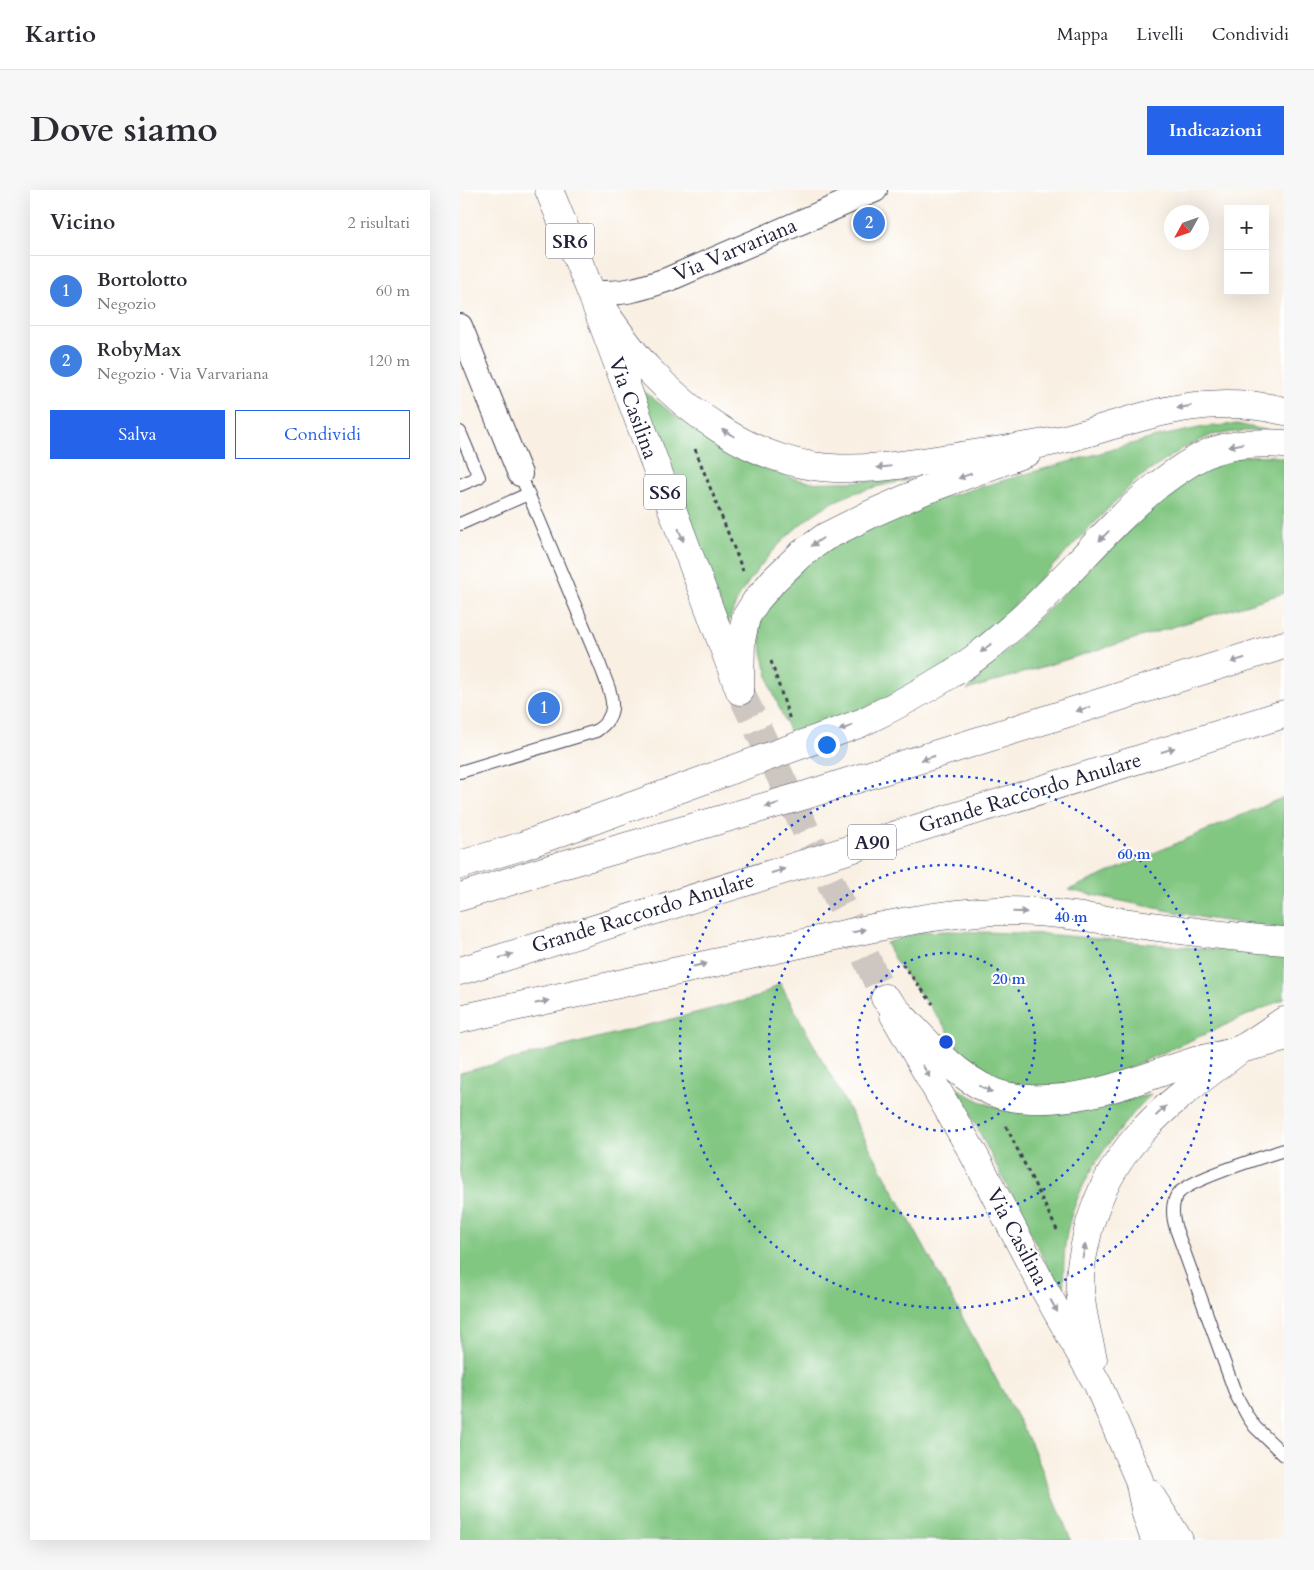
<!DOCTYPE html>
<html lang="it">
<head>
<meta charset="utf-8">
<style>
	body { margin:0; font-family:Cardo,serif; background:#f7f7f7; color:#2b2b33 }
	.controls { position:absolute; right:15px; top:15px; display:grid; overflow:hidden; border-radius:0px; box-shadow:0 5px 20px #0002 }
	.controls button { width:45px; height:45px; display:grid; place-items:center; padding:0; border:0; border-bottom:1px solid #e1e1e2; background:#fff; color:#2b2b33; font:25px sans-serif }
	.compass { position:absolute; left:704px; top:15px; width:45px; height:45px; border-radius:50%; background:#fff; box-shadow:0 5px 20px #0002; rotate:230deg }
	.you { position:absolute; left:366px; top:554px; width:18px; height:18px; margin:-12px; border:4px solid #fff; border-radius:50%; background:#1a73e8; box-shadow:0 0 0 8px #1a73e833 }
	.badge { display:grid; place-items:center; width:32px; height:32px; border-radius:50%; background:#2563eb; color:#fff; font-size:16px; font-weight:700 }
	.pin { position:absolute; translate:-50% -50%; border:2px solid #fff; box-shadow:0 1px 5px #0006 }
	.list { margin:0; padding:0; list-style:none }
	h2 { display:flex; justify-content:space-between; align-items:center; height:65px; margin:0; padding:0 20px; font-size:21px }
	h2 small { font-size:16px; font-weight:400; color:#7c7c81 }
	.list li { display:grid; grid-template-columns:32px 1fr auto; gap:15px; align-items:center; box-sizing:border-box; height:70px; padding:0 20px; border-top:1px solid #e1e1e2 }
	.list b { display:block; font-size:19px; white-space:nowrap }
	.list p { margin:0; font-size:16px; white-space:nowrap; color:#7c7c81 }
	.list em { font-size:16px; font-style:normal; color:#7c7c81 }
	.actions { display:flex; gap:10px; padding:15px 20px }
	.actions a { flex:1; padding:11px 0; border:1px solid #2563eb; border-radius:0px; text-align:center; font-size:18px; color:#2563eb }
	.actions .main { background:#2563eb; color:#fff }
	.map { position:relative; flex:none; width:824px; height:1350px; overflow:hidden; border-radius:0px }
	header { display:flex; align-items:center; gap:30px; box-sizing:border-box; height:70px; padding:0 25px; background:#fff; border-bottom:1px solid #e1e1e2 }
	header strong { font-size:24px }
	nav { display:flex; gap:28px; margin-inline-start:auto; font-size:18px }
	.intro { display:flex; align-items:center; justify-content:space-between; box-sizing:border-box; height:120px; padding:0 30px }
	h1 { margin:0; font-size:35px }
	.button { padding:12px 22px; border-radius:0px; background:#2563eb; color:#fff; font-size:18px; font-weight:700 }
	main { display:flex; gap:30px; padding:0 30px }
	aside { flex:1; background:#fff; border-radius:0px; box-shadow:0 5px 20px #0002 }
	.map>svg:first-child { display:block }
</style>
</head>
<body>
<header>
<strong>Kartio</strong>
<nav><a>Mappa</a><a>Livelli</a><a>Condividi</a></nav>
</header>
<div class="intro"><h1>Dove siamo</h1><a class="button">Indicazioni</a></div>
<main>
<aside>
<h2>Vicino<small>2 risultati</small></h2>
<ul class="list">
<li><span class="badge" style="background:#3f7fe0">1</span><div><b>Bortolotto</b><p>Negozio</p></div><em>60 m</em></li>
<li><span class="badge" style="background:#3f7fe0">2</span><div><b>RobyMax</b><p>Negozio · Via Varvariana</p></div><em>120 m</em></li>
</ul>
<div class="actions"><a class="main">Salva</a><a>Condividi</a></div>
</aside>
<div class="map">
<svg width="824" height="1350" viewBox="0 0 824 1350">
	<rect width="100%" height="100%" fill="#fff"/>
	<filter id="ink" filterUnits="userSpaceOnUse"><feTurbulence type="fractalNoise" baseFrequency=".02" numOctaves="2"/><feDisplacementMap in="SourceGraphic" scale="10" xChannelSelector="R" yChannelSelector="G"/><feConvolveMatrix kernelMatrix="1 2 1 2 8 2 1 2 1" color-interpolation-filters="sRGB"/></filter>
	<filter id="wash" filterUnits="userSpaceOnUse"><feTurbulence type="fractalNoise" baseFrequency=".0096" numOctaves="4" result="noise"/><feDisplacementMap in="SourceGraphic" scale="20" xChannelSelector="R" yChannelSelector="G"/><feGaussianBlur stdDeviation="1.12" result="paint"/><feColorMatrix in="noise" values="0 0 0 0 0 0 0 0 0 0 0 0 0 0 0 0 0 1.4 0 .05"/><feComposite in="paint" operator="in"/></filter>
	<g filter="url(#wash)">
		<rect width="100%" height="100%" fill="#f9f0e3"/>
		<!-- green -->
		<path fill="#81c681" stroke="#52745e" d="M 178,197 C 230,237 284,280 350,292 C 359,293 368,292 377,292 C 402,292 428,290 453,289 C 429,294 405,298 382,308 C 343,324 302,369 280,405 C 275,414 272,424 268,434 Z
			M 777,234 L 814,242 L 783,241 L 752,245 L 722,259 L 676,290 L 523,448 L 476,486 L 333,550 L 311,498 L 302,462 L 300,442 L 301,430 L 307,418 L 350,368 L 422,325 L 696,247 L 744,237 Z
			M 812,266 L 824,268 L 824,403 L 507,500 L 691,315 C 712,298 750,269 777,267 C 789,265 801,266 812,266 Z
			M 824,607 L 824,739 L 744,728 L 608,700 Z
			M 488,741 L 585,744 L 824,766 L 824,809 L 675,875 L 624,895 L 554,896 L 527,887 L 509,873 L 483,834 L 436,772 L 426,753 L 461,742 Z
			M 320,793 L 571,1253 L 611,1350 L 0,1350 L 0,883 L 298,807 Z
			M 497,898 C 559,940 624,922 691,904 C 653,944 619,987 607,1042 C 603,1063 604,1085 603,1107 Z"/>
	</g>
	<g filter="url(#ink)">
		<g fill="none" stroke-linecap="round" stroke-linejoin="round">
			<!-- primary-tunnel -->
			<path stroke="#cec7c1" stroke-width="28" stroke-dasharray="28 14" stroke-linecap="butt" d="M 280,501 L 425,808"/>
			<defs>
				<path id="service" d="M 0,242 L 19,287 L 0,295
					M 0,334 L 68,304
					M 0,582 L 136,541 C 164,523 149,500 140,475 L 60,284
					M 824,960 C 803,967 727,990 717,1005 C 711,1015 713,1029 716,1039 L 776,1205 L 788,1227 L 795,1237 L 824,1265"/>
				<path id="minor" d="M 131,102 C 159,106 183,98 209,89 L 415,0
					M 0,136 L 60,284"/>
				<path id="secondary" d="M 280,500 L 281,451 L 286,427 L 296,411 L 314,390 L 340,365 L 365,347 L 413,323 L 463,301 L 568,262
					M 434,825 L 513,963 L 582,1095 L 638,1195 L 679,1290 L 686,1324 L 695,1350
					M 633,1169 C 628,1145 621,1122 620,1098 C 619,1078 624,1060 628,1041 C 651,951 712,911 781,859
					M 689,1303 L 719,1350"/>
				<path id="primary" d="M 89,0 L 131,102 L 280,501
					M 131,102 C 149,128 167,157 189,180 C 232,225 289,266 353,276 C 400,283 448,274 495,267 C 535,260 577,257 616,246 C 690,225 747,202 824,221
					M 425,808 C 456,840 492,885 533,902 C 544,907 558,908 570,909 C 627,912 678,889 732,872 C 747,867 769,865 783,858 C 797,850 810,840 824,831"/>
				<path id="motorway" d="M 0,675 L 62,656 L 401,533 C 432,518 462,502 491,484 C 515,470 536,451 557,433 C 607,389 647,336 698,295 C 715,282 733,269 753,261 C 776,253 800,252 824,254
					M 0,707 L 99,676 L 346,605 L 824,455
					M 0,781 L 824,524
					M 0,829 L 358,750 C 417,737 477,723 537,721 C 576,720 616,726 655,731 C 711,739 767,747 824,751
					M 781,859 L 824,848"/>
			</defs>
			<!-- service casing -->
			<use href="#service" stroke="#424154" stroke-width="14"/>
			<!-- minor casing -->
			<use href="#minor" stroke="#424154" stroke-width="26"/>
			<!-- secondary casing -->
			<use href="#secondary" stroke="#424154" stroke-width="29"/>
			<!-- primary casing -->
			<use href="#primary" stroke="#424154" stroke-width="29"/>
			<!-- motorway casing -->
			<use href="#motorway" stroke="#424154" stroke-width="29"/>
			<!-- path -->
			<path stroke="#424154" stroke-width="3" stroke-dasharray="4 4" stroke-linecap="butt" d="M 235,259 L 283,381
				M 311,471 L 330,530
				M 442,774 L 473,814
				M 546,936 L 597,1040"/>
			<!-- service -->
			<use href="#service" stroke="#fff" stroke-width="12"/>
			<!-- minor -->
			<use href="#minor" stroke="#fff" stroke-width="24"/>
			<!-- secondary -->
			<use href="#secondary" stroke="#fff" stroke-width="28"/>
			<!-- primary -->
			<use href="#primary" stroke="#fff" stroke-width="28"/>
			<!-- motorway -->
			<use href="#motorway" stroke="#fff" stroke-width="28"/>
		</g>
		<!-- one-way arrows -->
		<defs><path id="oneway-solid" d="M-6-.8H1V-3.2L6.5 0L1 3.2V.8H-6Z" transform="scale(1.25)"/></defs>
		<g fill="#9c9ca7">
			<use href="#oneway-solid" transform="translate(724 217) rotate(170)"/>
			<use href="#oneway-solid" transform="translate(268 243) rotate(-151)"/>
			<use href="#oneway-solid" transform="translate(776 255) rotate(167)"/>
			<use href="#oneway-solid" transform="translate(424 277) rotate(174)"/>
			<use href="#oneway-solid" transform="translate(505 286) rotate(160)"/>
			<use href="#oneway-solid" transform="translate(221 345) rotate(69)"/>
			<use href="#oneway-solid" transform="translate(644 346) rotate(134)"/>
			<use href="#oneway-solid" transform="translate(357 352) rotate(145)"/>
			<use href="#oneway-solid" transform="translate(526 458) rotate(140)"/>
			<use href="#oneway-solid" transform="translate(778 470) rotate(162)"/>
			<use href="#oneway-solid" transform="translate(623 519) rotate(162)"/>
			<use href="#oneway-solid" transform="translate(386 538) rotate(160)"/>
			<use href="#oneway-solid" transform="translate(708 560) rotate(-17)"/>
			<use href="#oneway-solid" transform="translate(468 568) rotate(163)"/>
			<use href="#oneway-solid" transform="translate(312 615) rotate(164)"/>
			<use href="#oneway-solid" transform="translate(318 681) rotate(-17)"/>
			<use href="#oneway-solid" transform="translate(560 722) rotate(2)"/>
			<use href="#oneway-solid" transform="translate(399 741) rotate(-12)"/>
			<use href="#oneway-solid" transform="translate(46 766) rotate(-18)"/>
			<use href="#oneway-solid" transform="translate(240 775) rotate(-12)"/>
			<use href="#oneway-solid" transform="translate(82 812) rotate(-13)"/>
			<use href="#oneway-solid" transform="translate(466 881) rotate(60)"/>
			<use href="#oneway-solid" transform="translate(526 899) rotate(26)"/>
			<use href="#oneway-solid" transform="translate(701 921) rotate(-44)"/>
			<use href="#oneway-solid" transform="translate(624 1061) rotate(-78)"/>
			<use href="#oneway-solid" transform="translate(594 1116) rotate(61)"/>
		</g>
	</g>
	<!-- distance rings -->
	<g fill="none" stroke="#1d4ed8" stroke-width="2.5" stroke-dasharray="2.5 5">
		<circle cx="486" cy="852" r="89"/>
		<circle cx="486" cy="852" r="177"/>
		<circle cx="486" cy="852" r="266"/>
	</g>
	<g text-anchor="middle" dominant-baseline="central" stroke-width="4" stroke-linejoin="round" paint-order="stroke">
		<!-- shield labels -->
		<g fill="#fff" stroke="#646476" stroke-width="1">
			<rect x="86" y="33.5" width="48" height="35" rx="4"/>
			<rect x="184" y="284.5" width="42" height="35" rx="4"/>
			<rect x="388" y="634.5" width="48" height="35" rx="4"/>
		</g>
		<g font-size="20" font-weight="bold" fill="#22223b">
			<text x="110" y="51">SR6</text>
			<text x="205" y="302">SS6</text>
			<text x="412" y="652">A90</text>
		</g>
		<!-- street labels -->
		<g font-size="21" fill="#22223b" stroke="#fff">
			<text transform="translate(275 60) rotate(-23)">Via Varvariana</text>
			<text transform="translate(173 218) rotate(70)">Via Casilina</text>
			<text transform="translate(570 603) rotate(-17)">Grande Raccordo Anulare</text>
			<text transform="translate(183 723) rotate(-17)">Grande Raccordo Anulare</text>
			<text transform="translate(557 1047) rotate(62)">Via Casilina</text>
		</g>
	</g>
	<circle cx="486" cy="852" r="8" fill="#1d4ed8" stroke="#fff" stroke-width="2.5"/>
	<g font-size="15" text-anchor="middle" font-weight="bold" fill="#1d4ed8" stroke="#fff" stroke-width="4" stroke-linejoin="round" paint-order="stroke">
		<text x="674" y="669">60 m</text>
		<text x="611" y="732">40 m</text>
		<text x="549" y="794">20 m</text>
	</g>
</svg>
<div class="controls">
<button>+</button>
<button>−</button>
</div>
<svg class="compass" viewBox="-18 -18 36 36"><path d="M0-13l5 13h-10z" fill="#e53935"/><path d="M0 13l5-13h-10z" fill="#7c7c81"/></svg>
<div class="you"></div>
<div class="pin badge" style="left:84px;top:518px;background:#3f7fe0">1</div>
<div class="pin badge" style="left:409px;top:33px;background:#3f7fe0">2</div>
</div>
</main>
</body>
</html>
